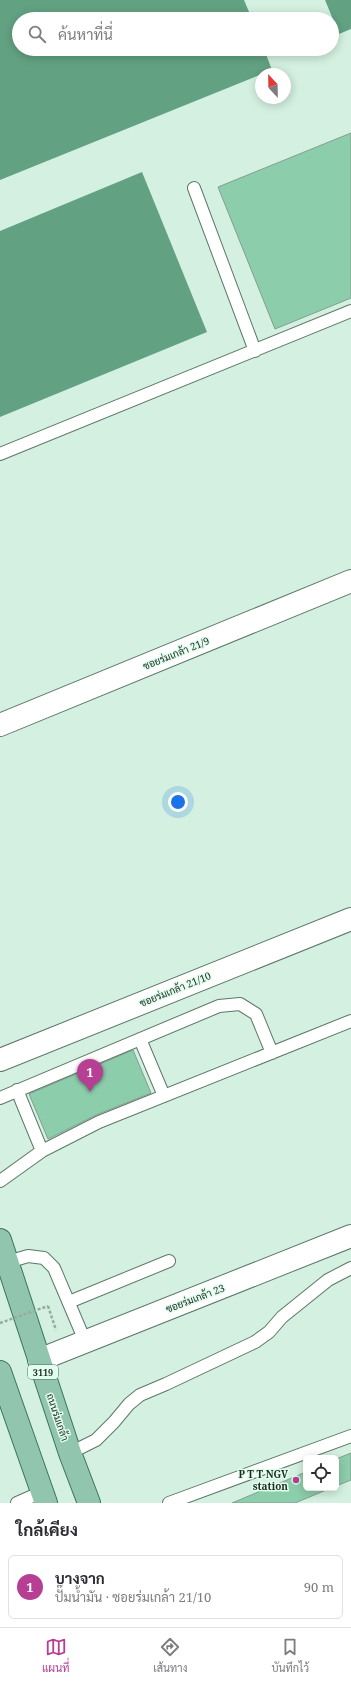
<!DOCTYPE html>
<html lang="th">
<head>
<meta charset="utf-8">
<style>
	body { margin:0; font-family:"Noto Serif",Sarabun,serif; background:#f7f7f7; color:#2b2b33 }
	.controls { position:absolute; right:12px; bottom:12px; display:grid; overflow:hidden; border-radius:6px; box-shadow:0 2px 10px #0003 }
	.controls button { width:36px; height:36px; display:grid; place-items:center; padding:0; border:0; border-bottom:1px solid #e1e1e2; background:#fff; color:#2b2b33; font:20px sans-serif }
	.compass { position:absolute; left:255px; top:68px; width:36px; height:36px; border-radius:50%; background:#fff; box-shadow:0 2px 10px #0003; rotate:338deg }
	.you { position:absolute; left:178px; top:802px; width:14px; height:14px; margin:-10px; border:3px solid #fff; border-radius:50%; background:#1a73e8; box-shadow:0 0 0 6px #1a73e833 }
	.badge { display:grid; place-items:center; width:26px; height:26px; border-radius:50%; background:#b63e93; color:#fff; font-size:13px; font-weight:700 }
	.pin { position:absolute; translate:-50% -33px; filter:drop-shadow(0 1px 2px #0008) }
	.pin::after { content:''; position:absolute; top:21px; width:14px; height:12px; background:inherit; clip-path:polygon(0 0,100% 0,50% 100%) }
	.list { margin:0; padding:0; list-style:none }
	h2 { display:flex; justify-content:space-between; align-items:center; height:52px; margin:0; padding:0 16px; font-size:17px }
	h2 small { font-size:13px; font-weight:400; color:#7c7c81 }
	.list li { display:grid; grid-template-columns:26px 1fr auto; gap:12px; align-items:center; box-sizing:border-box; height:64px; margin:0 8px 8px; padding:0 8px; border:1px solid #e1e1e2; border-radius:6px }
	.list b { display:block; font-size:15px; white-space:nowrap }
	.list p { margin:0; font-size:13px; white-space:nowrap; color:#7c7c81 }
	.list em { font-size:13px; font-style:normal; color:#7c7c81 }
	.icon { flex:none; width:22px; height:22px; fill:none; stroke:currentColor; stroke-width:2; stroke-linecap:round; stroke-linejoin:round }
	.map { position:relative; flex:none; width:351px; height:1503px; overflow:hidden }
	.search { position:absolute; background:#fff; box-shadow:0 2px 10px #0003; left:12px; right:12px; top:12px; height:44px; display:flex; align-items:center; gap:10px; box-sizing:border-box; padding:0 14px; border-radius:22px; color:#7c7c81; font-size:15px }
	.sheet { height:124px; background:#fff }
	nav { display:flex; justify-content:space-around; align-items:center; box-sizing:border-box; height:56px; border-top:1px solid #e1e1e2; background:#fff; font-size:11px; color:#7c7c81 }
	nav a { display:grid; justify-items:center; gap:2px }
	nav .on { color:#b63e93 }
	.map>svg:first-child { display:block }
</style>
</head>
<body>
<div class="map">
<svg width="351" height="1503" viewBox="0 0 351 1503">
	<rect width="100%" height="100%" fill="#d3f0e0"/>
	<!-- water -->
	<path fill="#62a282" d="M 0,0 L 244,0 L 252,19 L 19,19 L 19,49 L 264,49 L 272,70 L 0,180 Z
		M 325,0 L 351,0 L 351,29 L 339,34 Z
		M 142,172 L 207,332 L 0,417 L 0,231 Z"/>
	<!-- building -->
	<path fill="#8ccdab" stroke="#839e8f" d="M 351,133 L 351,298 L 275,329 L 218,187 Z
		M 133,1050 L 151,1093 L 96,1115 L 48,1139 L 29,1094 Z
		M 351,1453 L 351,1480 L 336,1486 L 336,1459 Z
		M 306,1472 L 306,1488 L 331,1488 L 295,1503 L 232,1503 Z"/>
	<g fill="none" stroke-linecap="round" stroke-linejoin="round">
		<defs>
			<path id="lane" d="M 194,188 L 255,351
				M 0,454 L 351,311
				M 140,1039 L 164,1096
				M 17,1090 L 42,1151
				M 0,1098 L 219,1006 L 240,1004 L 256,1014 L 272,1053
				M 0,1181 L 42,1151 L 99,1122 L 351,1021
				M 8,1262 L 28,1256 L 44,1258 L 54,1268 L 85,1341
				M 69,1302 L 169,1261
				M 70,1453 L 96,1440 L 114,1422 L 129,1404 L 140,1395 L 166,1384 L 255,1342 L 269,1332 L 282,1317 L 328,1280 L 351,1268
				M 17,1503 L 42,1492
				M 169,1503 L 351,1436"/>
			<path id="street" d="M 0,725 L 351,581
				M 0,1060 L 351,919
				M 39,1360 L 351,1236"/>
			<path id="primary" d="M 0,1240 L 70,1453 L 89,1503
				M 0,1372 L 46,1503"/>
		</defs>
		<!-- lane casing -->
		<use href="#lane" stroke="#5d7769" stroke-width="14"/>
		<!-- street casing -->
		<use href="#street" stroke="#5d7769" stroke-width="24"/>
		<!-- primary casing -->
		<use href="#primary" stroke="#3b755a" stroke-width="24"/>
		<!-- path -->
		<path stroke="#95ac9f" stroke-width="2.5" stroke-dasharray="3 2" stroke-linecap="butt" d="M 48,1306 L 56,1330"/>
		<!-- lane -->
		<use href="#lane" stroke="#fff" stroke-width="12"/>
		<!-- street -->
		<use href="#street" stroke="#fff" stroke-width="22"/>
		<!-- primary -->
		<use href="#primary" stroke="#92c5ad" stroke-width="22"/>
		<!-- path-bridge -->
		<path stroke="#95ac9f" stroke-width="2.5" stroke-dasharray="3 2" stroke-linecap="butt" d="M 0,1323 L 48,1306"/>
	</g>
	<!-- markers -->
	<circle fill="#b63e93" stroke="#e0fded" stroke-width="1.5" cx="296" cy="1480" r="4"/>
	<g text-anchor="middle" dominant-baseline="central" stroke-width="3" stroke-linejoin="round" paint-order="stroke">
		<!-- shield labels -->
		<rect fill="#e0fded" stroke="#596961" stroke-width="1" x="28" y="1365" width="30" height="14" rx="3"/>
		<g font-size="9" font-weight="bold" fill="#1f2a25">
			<text x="43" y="1372">3119</text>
		</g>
		<!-- street labels -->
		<g font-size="10" fill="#1f2a25" stroke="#e0fded">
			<text transform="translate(176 653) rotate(-22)">ซอยร่มเกล้า 21/9</text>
			<text transform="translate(175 989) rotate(-22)">ซอยร่มเกล้า 21/10</text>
			<text transform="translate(195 1298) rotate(-21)">ซอยร่มเกล้า 23</text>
			<text transform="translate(58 1417) rotate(71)">ถนนร่มเกล้า</text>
		</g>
		<!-- poi labels -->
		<g font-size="10" font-weight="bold" fill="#1f2a25" stroke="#e0fded" text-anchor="end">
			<text x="288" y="1474">P T T NGV<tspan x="288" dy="12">station</tspan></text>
		</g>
	</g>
</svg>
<div class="controls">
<button><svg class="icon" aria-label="locate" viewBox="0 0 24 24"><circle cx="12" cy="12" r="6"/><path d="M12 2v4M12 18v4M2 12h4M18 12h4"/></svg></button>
</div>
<svg class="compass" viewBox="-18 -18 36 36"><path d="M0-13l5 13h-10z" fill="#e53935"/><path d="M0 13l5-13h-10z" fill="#7c7c81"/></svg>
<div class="you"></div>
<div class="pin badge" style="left:90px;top:1092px">1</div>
<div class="search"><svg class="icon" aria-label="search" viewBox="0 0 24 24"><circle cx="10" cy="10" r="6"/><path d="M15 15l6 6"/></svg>ค้นหาที่นี่</div>
</div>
<section class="sheet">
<h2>ใกล้เคียง<small></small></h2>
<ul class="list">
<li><span class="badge">1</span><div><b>บางจาก</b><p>ปั๊มน้ำมัน · ซอยร่มเกล้า 21/10</p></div><em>90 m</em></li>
</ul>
</section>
<nav>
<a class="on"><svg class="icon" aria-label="map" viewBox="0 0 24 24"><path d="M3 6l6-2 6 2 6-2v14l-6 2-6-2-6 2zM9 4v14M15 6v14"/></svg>แผนที่</a>
<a><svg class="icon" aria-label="directions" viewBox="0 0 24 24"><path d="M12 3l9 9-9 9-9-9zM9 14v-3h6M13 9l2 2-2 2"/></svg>เส้นทาง</a>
<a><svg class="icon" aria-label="saved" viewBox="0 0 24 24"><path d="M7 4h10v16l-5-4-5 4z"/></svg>บันทึกไว้</a>
</nav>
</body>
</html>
